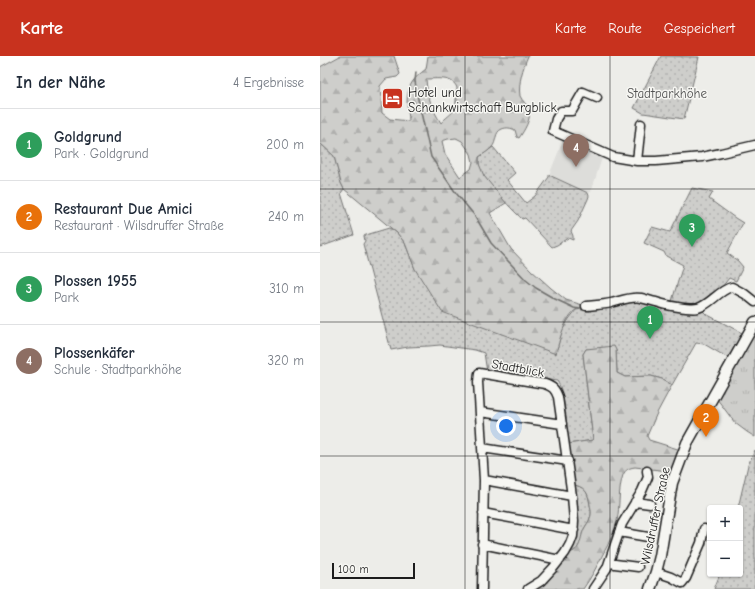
<!DOCTYPE html>
<html lang="de">
<head>
<meta charset="utf-8">
<style>
	body { margin:0; font-family:"Comic Neue",sans-serif; background:#f6f6f7; color:#1f2937 }
	.controls { position:absolute; right:12px; bottom:12px; display:grid; overflow:hidden; border-radius:4px; box-shadow:0 1px 3px #0004 }
	.controls button { width:36px; height:36px; display:grid; place-items:center; padding:0; border:0; border-bottom:1px solid #e0e1e3; background:#fff; color:#1f2937; font:20px sans-serif }
	.scale { position:absolute; left:12px; bottom:10px; width:83px; box-sizing:border-box; padding-left:4px; border:2px solid #1c1c1c; border-top:0; font-size:11px; line-height:14px; white-space:nowrap; color:#1c1c1c; -webkit-text-stroke:3px #f6f6f2; paint-order:stroke }
	.you { position:absolute; left:186px; top:370px; width:14px; height:14px; margin:-10px; border:3px solid #fff; border-radius:50%; background:#1a73e8; box-shadow:0 0 0 6px #1a73e833 }
	.badge { display:grid; place-items:center; width:26px; height:26px; border-radius:50%; background:#c8321e; color:#fff; font-size:13px; font-weight:700 }
	.pin { position:absolute; translate:-50% -33px; filter:drop-shadow(0 1px 2px #0008) }
	.pin::after { content:''; position:absolute; top:21px; width:14px; height:12px; background:inherit; clip-path:polygon(0 0,100% 0,50% 100%) }
	.list { margin:0; padding:0; list-style:none }
	h2 { display:flex; justify-content:space-between; align-items:center; height:52px; margin:0; padding:0 16px; font-size:17px }
	h2 small { font-size:13px; font-weight:400; color:#747a83 }
	.list li { display:grid; grid-template-columns:26px 1fr auto; gap:12px; align-items:center; box-sizing:border-box; height:72px; padding:0 16px; border-top:1px solid #e0e1e3 }
	.list b { display:block; font-size:15px; white-space:nowrap }
	.list p { margin:0; font-size:13px; white-space:nowrap; color:#747a83 }
	.list em { font-size:13px; font-style:normal; color:#747a83 }
	.map { position:relative; flex:none; width:435px; height:533px; overflow:hidden }
	header { display:flex; align-items:center; gap:24px; box-sizing:border-box; height:56px; padding:0 20px; background:#c8321e; color:#fff }
	header strong { font-size:19px }
	nav { display:flex; gap:22px; margin-inline-start:auto; font-size:14px }
	main { display:flex }
	aside { flex:1; background:#fff }
	.map>svg:first-child { display:block }
</style>
</head>
<body>
<header>
<strong>Karte</strong>
<nav><a>Karte</a><a>Route</a><a>Gespeichert</a></nav>
</header>
<main>
<aside>
<h2>In der Nähe<small>4 Ergebnisse</small></h2>
<ul class="list">
<li><span class="badge" style="background:#2e9e5b">1</span><div><b>Goldgrund</b><p>Park · Goldgrund</p></div><em>200 m</em></li>
<li><span class="badge" style="background:#e8710a">2</span><div><b>Restaurant Due Amici</b><p>Restaurant · Wilsdruffer Straße</p></div><em>240 m</em></li>
<li><span class="badge" style="background:#2e9e5b">3</span><div><b>Plossen 1955</b><p>Park</p></div><em>310 m</em></li>
<li><span class="badge" style="background:#8d6e63">4</span><div><b>Plossenkäfer</b><p>Schule · Stadtparkhöhe</p></div><em>320 m</em></li>
</ul>
</aside>
<div class="map">
<svg width="435" height="533" viewBox="0 0 435 533">
	<defs>
		<pattern id="grass-dots" width="8" height="8" patternUnits="userSpaceOnUse"><rect width="8" height="8" fill="#cececb"/><path d="M2 2h.1M6 6h.1" fill="none" stroke="#b0b0ae" stroke-width="1.8" stroke-linecap="round"/></pattern>
		<pattern id="forest-firs" width="22" height="20" patternUnits="userSpaceOnUse"><rect width="22" height="20" fill="#cececb"/><path d="M5 1l3.5 6h-7zM16 11l3.5 6h-7z" fill="#b0b0ae"/></pattern>
		<pattern id="park-tufts" width="24" height="20" patternUnits="userSpaceOnUse"><rect width="24" height="20" fill="#cececb"/><path d="M3 7l-1-3M5 7V3M7 7l1-3M15 17l-1-3M17 17v-4M19 17l1-3" fill="none" stroke="#b0b0ae"/></pattern>
	</defs>
	<rect width="100%" height="100%" fill="#edede9"/>
	<filter id="ink" filterUnits="userSpaceOnUse"><feTurbulence type="fractalNoise" baseFrequency=".025" numOctaves="2"/><feDisplacementMap in="SourceGraphic" scale="8" xChannelSelector="R" yChannelSelector="G"/><feConvolveMatrix kernelMatrix="1 2 1 2 8 2 1 2 1" color-interpolation-filters="sRGB"/></filter>
	<g filter="url(#ink)">
		<!-- built -->
		<path fill="#ddddda" d="M 242,83 L 277,98 L 277,100 L 282,102 L 271,136 L 268,137 L 229,119 L 242,87 Z"/>
		<!-- grass -->
		<path fill="url(#grass-dots)" stroke="#757574" d="M 341,0 L 379,1 L 364,63 L 323,57 L 314,52 Z
			M 0,87 L 14,100 L 21,127 L 24,133 L 21,137 L 34,179 L 0,191 Z
			M 173,91 L 195,117 L 187,124 L 206,147 L 215,140 L 229,121 L 229,119 L 268,137 L 269,140 L 268,143 L 258,165 L 251,175 L 253,180 L 253,184 L 248,182 L 237,189 L 232,191 L 205,162 L 202,163 C 191,152 161,123 159,108 C 159,106 159,104 159,101 Z
			M 372,132 L 393,136 L 389,143 L 415,162 L 423,167 L 407,197 L 418,205 L 423,211 L 416,225 L 409,222 L 402,231 L 380,249 L 351,248 L 363,209 L 346,200 L 344,196 L 324,187 L 332,171 L 350,176 Z
			M 69,172 L 73,174 L 77,177 L 85,187 L 95,213 L 236,297 L 242,275 L 249,263 L 256,254 L 321,244 L 382,254 L 386,258 L 424,278 L 408,302 L 384,288 L 376,287 L 352,329 L 342,323 L 331,320 L 305,321 L 297,317 L 296,294 L 266,293 L 263,298 L 273,384 L 248,388 C 246,371 246,338 237,325 L 174,316 L 167,316 L 164,297 L 155,294 L 120,289 L 109,290 L 88,291 L 71,294 L 43,188 L 45,185 L 44,180 L 46,179 Z
			M 435,394 L 435,533 L 394,533 L 400,518 L 420,518 L 420,452 L 418,452 L 428,409 Z
			M 251,428 C 265,431 268,435 270,449 C 271,453 272,458 270,462 C 269,466 266,469 264,473 C 260,484 262,497 245,497 L 250,488 Z"/>
		<!-- forest -->
		<path fill="url(#forest-firs)" stroke="#757574" fill-rule="evenodd" d="M 20,0 L 74,0 L 80,18 L 77,21 L 66,23 L 60,30 L 62,57 L 70,63 L 89,65 C 89,59 87,52 87,46 C 87,29 94,22 106,13 L 108,0 L 208,0 C 203,12 198,27 200,40 C 202,45 207,48 209,53 C 212,62 204,75 199,82 L 197,81 L 195,74 C 191,72 187,71 182,73 C 174,76 177,86 172,91 C 169,95 163,98 159,101 L 159,108 L 164,120 L 186,147 L 170,157 L 191,193 L 211,214 L 231,232 L 246,244 L 266,250 C 263,251 259,252 257,253 C 245,260 239,285 236,298 L 122,256 L 95,213 L 85,187 L 77,177 L 24,133 L 21,127 L 14,100 L 0,87 L 0,11 ZM 106,23 C 116,23 133,20 137,32 C 137,35 136,39 136,42 C 136,45 136,51 134,54 C 133,57 124,63 121,67 C 112,53 107,40 106,23 ZM 136,82 L 142,85 L 151,98 L 153,106 L 151,113 L 140,121 L 125,98 L 122,85 L 128,83 Z
			M 294,290 L 296,294 L 297,317 L 305,321 L 331,320 L 342,323 L 352,329 L 337,357 L 327,380 L 329,384 L 364,395 L 356,416 L 315,411 C 309,412 306,413 303,419 C 298,434 300,450 297,465 C 294,477 289,487 283,498 C 277,510 271,522 263,533 L 208,533 L 245,497 C 262,497 259,484 264,473 C 266,469 269,466 270,462 C 272,458 271,453 270,449 C 268,435 265,431 251,428 L 248,388 L 273,384 L 263,298 L 266,293 Z"/>
		<!-- park -->
		<path fill="url(#park-tufts)" stroke="#757574" d="M 435,275 L 435,381 L 427,376 L 415,367 L 397,343 Z"/>
		<g fill="none" stroke-linecap="round" stroke-linejoin="round">
			<!-- stream -->
			<path stroke="#6f6f6d" stroke-width="1.5" d="M 96,16 L 95,25 L 98,43 L 111,101 L 136,137 L 155,160 L 171,187 L 206,224 L 216,232 L 235,243 L 254,252 L 270,255"/>
			<defs>
				<path id="minor" d="M 277,42 L 263,36 L 252,55 L 241,55 L 236,63 L 233,75 L 293,101 L 317,105 L 336,105 L 382,101 L 401,97 L 435,89
					M 317,105 L 321,68
					M 266,250 C 274,249 283,249 291,247 C 300,245 311,240 321,242 C 326,243 331,245 336,246 C 345,249 370,254 378,252 C 391,248 399,234 412,231 L 425,238 L 435,246
					M 160,356 L 242,368
					M 162,392 L 248,405
					M 164,424 L 252,440
					M 315,446 L 330,448
					M 163,457 L 254,474
					M 299,476 L 328,481
					M 162,488 L 240,504
					M 289,506 L 295,508 L 318,511
					M 336,516 L 351,521 L 362,527 L 366,522 L 381,487 L 384,473
					M 162,533 L 164,424 L 158,326 L 159,317 L 225,328 C 233,331 235,333 238,341 L 252,440 L 254,465 L 253,480 L 250,488 L 245,497 L 234,511 L 221,525 L 208,533
					M 273,533 L 287,512 L 302,468 L 322,435 L 328,421 L 327,415"/>
				<path id="major" d="M 330,533 L 336,516 L 340,500 L 352,427 L 367,387 L 435,266"/>
			</defs>
			<!-- minor casing -->
			<use href="#minor" stroke="#1c1c1c" stroke-width="11"/>
			<!-- major casing -->
			<use href="#major" stroke="#1c1c1c" stroke-width="13"/>
			<!-- minor -->
			<use href="#minor" stroke="#f6f6f2" stroke-width="8"/>
			<!-- major -->
			<use href="#major" stroke="#f6f6f2" stroke-width="10"/>
		</g>
	</g>
	<!-- grid -->
	<path fill="none" stroke="#1c1c1c" stroke-width="1" stroke-opacity="0.55" d="M 145,0 L 145,533M 290,0 L 290,533M 0,133 L 435,133M 0,266 L 435,266M 0,400 L 435,400"/>
	<!-- icons -->
	<defs>
		<symbol id="hotel-square" viewBox="-11 -11 22 22"><rect x="-9" y="-9" width="18" height="18" rx="4" fill="#c8321e" stroke="#f6f6f2"/><path d="M-6-4.5h1.5V1H6V5H4.5V3h-9V5H-6ZM-4 0a1.8 1.8 0 1 1 3.6 0ZM.5 0V-2.5h3Q6-2.5 6 0Z" fill="#fff"/></symbol>
	</defs>
	<g fill-rule="evenodd">
		<use href="#hotel-square" x="60" y="30" width="25" height="25"/>
	</g>
	<g text-anchor="middle" dominant-baseline="central" stroke-width="3" stroke-linejoin="round" paint-order="stroke">
		<!-- poi labels -->
		<g font-size="13" fill="#1c1c1c" stroke="#f6f6f2" text-anchor="start">
			<text x="88" y="36">Hotel und<tspan x="88" dy="15">Schankwirtschaft Burgblick</tspan></text>
		</g>
		<!-- park labels -->
		<g font-size="13" fill="#515151" stroke="#f6f6f2">
			<text x="347" y="37">Stadtparkhöhe</text>
		</g>
		<!-- street labels -->
		<g font-size="13" fill="#1c1c1c" stroke="#f6f6f2">
			<text transform="translate(198 312) rotate(10)">Stadtblick</text>
			<text transform="translate(335 460) rotate(-78)">Wilsdruffer Straße</text>
		</g>
	</g>
</svg>
<div class="controls">
<button>+</button>
<button>−</button>
</div>
<div class="scale">100 m</div>
<div class="you"></div>
<div class="pin badge" style="left:330px;top:283px;background:#2e9e5b">1</div>
<div class="pin badge" style="left:386px;top:381px;background:#e8710a">2</div>
<div class="pin badge" style="left:372px;top:191px;background:#2e9e5b">3</div>
<div class="pin badge" style="left:256px;top:111px;background:#8d6e63">4</div>
</div>
</main>
</body>
</html>
